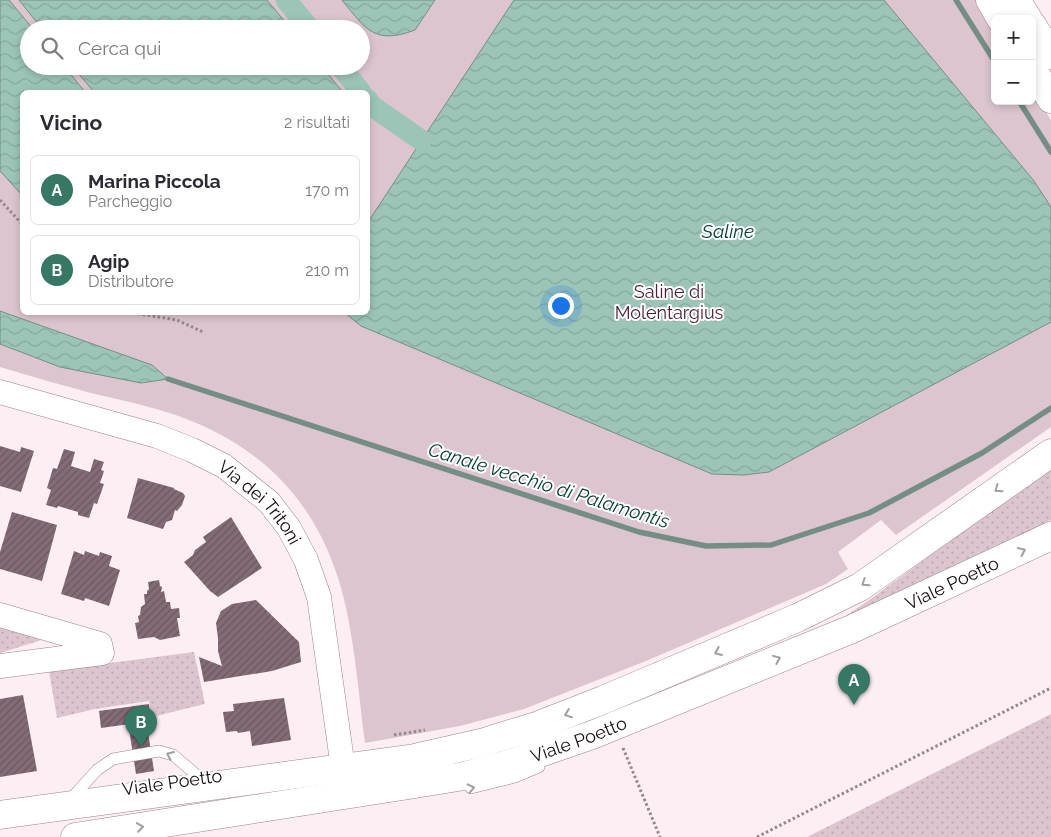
<!DOCTYPE html>
<html lang="it">
<head>
<meta charset="utf-8">
<style>
	body { margin:0; font-family:Raleway,sans-serif; background:#f7f7f7; color:#2b2b33 }
	.controls { position:absolute; right:15px; top:15px; display:grid; overflow:hidden; border-radius:8px; box-shadow:0 2px 8px #0003 }
	.controls button { width:45px; height:45px; display:grid; place-items:center; padding:0; border:0; border-bottom:1px solid #e1e1e2; background:#fff; color:#2b2b33; font:25px sans-serif }
	.you { position:absolute; left:560px; top:305px; width:18px; height:18px; margin:-12px; border:4px solid #fff; border-radius:50%; background:#1a73e8; box-shadow:0 0 0 8px #1a73e833 }
	.badge { display:grid; place-items:center; width:32px; height:32px; border-radius:50%; background:#367766; color:#fff; font-size:16px; font-weight:700 }
	.pin { position:absolute; translate:-50% -41px; filter:drop-shadow(0 1px 2px #0008) }
	.pin::after { content:''; position:absolute; top:26px; width:18px; height:15px; background:inherit; clip-path:polygon(0 0,100% 0,50% 100%) }
	.list { margin:0; padding:0; list-style:none }
	h2 { display:flex; justify-content:space-between; align-items:center; height:65px; margin:0; padding:0 20px; font-size:21px }
	h2 small { font-size:16px; font-weight:400; color:#7c7c81 }
	.list li { display:grid; grid-template-columns:32px 1fr auto; gap:15px; align-items:center; box-sizing:border-box; height:70px; margin:0 10px 10px; padding:0 10px; border:1px solid #e1e1e2; border-radius:8px }
	.list b { display:block; font-size:19px; white-space:nowrap }
	.list p { margin:0; font-size:16px; white-space:nowrap; color:#7c7c81 }
	.list em { font-size:16px; font-style:normal; color:#7c7c81 }
	.icon { flex:none; width:28px; height:28px; fill:none; stroke:currentColor; stroke-width:2; stroke-linecap:round; stroke-linejoin:round }
	.map { position:relative; flex:none; width:1051px; height:837px; overflow:hidden }
	.search { position:absolute; background:#fff; box-shadow:0 2px 8px #0003; left:20px; top:20px; width:350px; height:55px; display:flex; align-items:center; gap:12px; box-sizing:border-box; padding:0 18px; border-radius:28px; color:#7c7c81; font-size:19px }
	.panel { position:absolute; background:#fff; box-shadow:0 2px 8px #0003; left:20px; top:90px; width:350px; height:225px; border-radius:8px }
	.map>svg:first-child { display:block }
</style>
</head>
<body>
<div class="map">
<svg width="1051" height="837" viewBox="0 0 1051 837">
	<defs>
		<pattern id="grass-dots" width="8" height="8" patternUnits="userSpaceOnUse" patternTransform="scale(1.25)"><rect width="8" height="8" fill="#ddc5cf"/><path d="M2 2h.1M6 6h.1" fill="none" stroke="#bda8b1" stroke-width="1.8" stroke-linecap="round"/></pattern>
		<pattern id="water-waves" width="16" height="10" patternUnits="userSpaceOnUse" patternTransform="scale(1.25)"><rect width="16" height="10" fill="#9cc5b8"/><path d="M0 5q4-4 8 0t8 0" fill="none" stroke="#86a89d"/></pattern>
		<pattern id="building-hatch" width="6" height="6" patternUnits="userSpaceOnUse" patternTransform="scale(1.25)"><rect width="6" height="6" fill="#836c76"/><path d="M-1 1l2-2M0 6l6-6M5 7l2-2" fill="none" stroke="#6a575f"/></pattern>
	</defs>
	<rect width="100%" height="100%" fill="#fdeef4"/>
	<!-- grass -->
	<path fill="url(#grass-dots)" d="M 1051,467 L 1051,520 L 972,560 L 837,622 L 872,598 Z
		M 0,628 L 45,639 L 0,653 Z
		M 194,652 L 205,704 L 152,717 L 149,701 L 95,709 L 57,718 L 49,671 Z
		M 1051,714 L 1051,837 L 807,837 L 1049,715 Z"/>
	<!-- park -->
	<path fill="#ddc5cf" fill-rule="evenodd" d="M 0,0 L 977,0 L 995,29 L 995,101 L 1032,101 L 1032,90 L 1051,120 L 1051,427 L 896,535 L 881,520 L 838,552 L 848,569 L 826,584 L 646,661 L 524,709 L 460,726 L 365,743 C 358,690 354,628 338,578 C 315,506 270,456 201,425 C 166,409 128,402 91,393 C 61,385 30,376 0,367 ZM 29,29 L 361,29 L 361,66 L 29,66 ZM 22,92 L 368,92 L 368,312 L 22,312 Z"/>
	<!-- water -->
	<path fill="url(#water-waves)" stroke="#748e86" d="M 0,0 L 9,0 L 33,29 L 29,29 L 29,66 L 64,66 L 85,92 L 22,92 L 22,195 L 0,171 Z
		M 19,0 L 267,0 L 291,29 L 42,29 Z
		M 342,0 L 435,0 L 415,30 C 375,45 366,30 342,0 Z
		M 514,0 L 884,0 L 1034,181 L 1051,207 L 1051,322 L 769,472 L 744,475 L 712,474 L 361,326 L 345,313 L 368,312 L 368,222 Z
		M 72,66 L 321,66 L 343,92 L 94,92 Z
		M 0,311 L 152,365 L 168,379 L 141,383 L 60,367 L 0,344 Z"/>
	<g fill="none" stroke-linecap="round" stroke-linejoin="round">
		<!-- stream -->
		<path stroke="#748e86" stroke-width="5.5" d="M 956,0 L 995,62
			M 1019,101 L 1051,152
			M 168,379 L 639,532 L 706,546 L 771,545 L 869,513 L 982,453 L 1051,408"/>
		<!-- canal -->
		<path stroke="#9cc5b8" stroke-width="21" d="M 286,0 L 310,29
			M 340,66 L 361,92
			M 368,100 L 372,106 L 421,140"/>
	</g>
	<!-- building -->
	<path fill="url(#building-hatch)" d="M 0,446 L 20,452 L 21,447 L 34,451 L 21,492 L 0,486 Z
		M 64,449 L 75,452 L 71,466 L 90,472 L 94,459 L 104,462 L 101,470 L 104,471 L 100,483 L 104,484 L 97,504 L 94,503 L 89,518 L 78,515 L 78,512 L 58,506 L 57,508 L 46,505 L 51,490 L 47,488 L 53,468 L 57,469 Z
		M 138,478 L 174,488 L 174,489 L 183,493 L 185,496 L 182,505 L 177,511 L 175,510 L 172,520 L 166,522 L 163,529 L 127,518 Z
		M 12,512 L 57,525 L 42,581 L 0,569 L 0,552 Z
		M 231,517 L 262,568 L 218,597 L 210,591 L 184,562 L 193,555 L 195,550 L 206,542 L 203,537 Z
		M 74,551 L 84,555 L 85,551 L 99,556 L 100,552 L 112,556 L 109,566 L 120,570 L 109,606 L 85,598 L 84,601 L 61,594 Z
		M 159,580 L 160,586 L 162,587 L 161,592 L 164,591 L 166,602 L 170,602 L 171,609 L 179,608 L 180,618 L 177,618 L 180,636 L 160,640 L 154,637 L 138,639 L 135,623 L 139,622 L 138,616 L 140,615 L 141,607 L 145,604 L 144,594 L 147,594 L 147,591 L 149,589 L 148,582 Z
		M 256,600 L 299,642 L 301,662 L 272,671 L 204,682 L 199,657 L 222,666 L 218,651 L 218,638 L 216,623 L 221,611 L 232,604 Z
		M 23,695 L 37,771 L 0,777 L 0,699 Z
		M 284,698 L 291,740 L 252,746 L 250,731 L 238,733 L 237,731 L 226,732 L 223,712 L 234,711 L 233,704 Z
		M 149,704 L 151,721 L 101,728 L 99,711 Z
		M 147,726 L 154,771 L 136,774 L 129,729 Z"/>
	<g fill="none" stroke-linecap="round" stroke-linejoin="round">
		<defs>
			<path id="service" d="M 471,788 L 515,777 L 539,767
				M 69,801 L 97,770 L 113,759 L 159,751 L 173,755 L 192,771 L 205,785"/>
			<g id="minor">
				<path id="s1" d="M 0,392 L 157,436 L 192,450 L 224,466 L 269,502 L 289,528 L 306,560 L 319,597 L 343,768"/>
				<path d="M 0,615 L 100,644 L 102,653 L 0,666"/>
			</g>
			<g id="secondary">
				<path d="M 990,0 L 1001,19"/>
				<path d="M 1016,0 L 1028,19"/>
				<path d="M 1032,25 L 1051,55"/>
				<path d="M 1032,69 L 1051,99"/>
				<path d="M 0,815 L 415,758 L 481,743 L 539,725 L 603,700 L 797,618 L 860,587 L 1051,453"/>
				<path id="s2" d="M 75,837 L 415,784 L 464,776 L 508,764 L 592,735 L 852,629 L 1051,536"/>
			</g>
		</defs>
		<!-- service casing -->
		<use href="#service" stroke="#99828c" stroke-width="12"/>
		<!-- minor casing -->
		<use href="#minor" stroke="#99828c" stroke-width="25"/>
		<!-- secondary casing -->
		<use href="#secondary" stroke="#99828c" stroke-width="29"/>
		<!-- path -->
		<path stroke="#94888d" stroke-width="3" stroke-dasharray="2.5 2.5" stroke-linecap="butt" d="M 0,200 L 22,224
			M 128,312 L 177,320 L 203,332
			M 394,735 L 425,730
			M 623,748 L 660,837
			M 757,837 L 1051,688"/>
		<!-- service -->
		<use href="#service" stroke="#fff" stroke-width="11"/>
		<!-- minor -->
		<use href="#minor" stroke="#fff" stroke-width="24"/>
		<!-- secondary -->
		<use href="#secondary" stroke="#fff" stroke-width="28"/>
	</g>
	<!-- one-way arrows -->
	<defs><path id="oneway-chevron" d="M-2-3.5L2.5 0L-2 3.5" fill="none" stroke-width="1.6" stroke-linecap="round" stroke-linejoin="round" transform="scale(1.25)"/></defs>
	<g stroke="#a19ea0">
		<use href="#oneway-chevron" transform="translate(998 489) rotate(145)"/>
		<use href="#oneway-chevron" transform="translate(1022 551) rotate(-25)"/>
		<use href="#oneway-chevron" transform="translate(865 583) rotate(146)"/>
		<use href="#oneway-chevron" transform="translate(718 652) rotate(157)"/>
		<use href="#oneway-chevron" transform="translate(777 659) rotate(-22)"/>
		<use href="#oneway-chevron" transform="translate(568 714) rotate(159)"/>
		<use href="#oneway-chevron" transform="translate(170 755) rotate(-157)"/>
		<use href="#oneway-chevron" transform="translate(471 788) rotate(-13)"/>
		<use href="#oneway-chevron" transform="translate(140 827) rotate(-9)"/>
	</g>
	<g text-anchor="middle" dominant-baseline="central" stroke-width="4" stroke-linejoin="round" paint-order="stroke">
		<!-- park labels -->
		<g font-size="18" fill="#4c1d36" stroke="#fff">
			<text x="669" y="291">Saline di<tspan x="669" dy="21">Molentargius</tspan></text>
		</g>
		<!-- street labels -->
		<g font-size="18" fill="#150d11" stroke="#fff">
			<text stroke="none"><textPath href="#s1" startOffset="288">Via dei Tritoni</textPath></text>
			<text stroke="none"><textPath href="#s2" startOffset="919">Viale Poetto</textPath></text>
			<text stroke="none"><textPath href="#s2" startOffset="514">Viale Poetto</textPath></text>
			<text transform="translate(172 782) rotate(-8)">Viale Poetto</text>
		</g>
		<!-- water labels -->
		<g font-size="19" font-style="italic" fill="#054236" stroke="#fff">
			<text x="728" y="231">Saline</text>
			<text transform="translate(549 485) rotate(17)">Canale vecchio di Palamontis</text>
		</g>
	</g>
</svg>
<div class="controls">
<button>+</button>
<button>−</button>
</div>
<div class="you"></div>
<div class="pin badge" style="left:854px;top:705px">A</div>
<div class="pin badge" style="left:141px;top:747px">B</div>
<div class="search"><svg class="icon" aria-label="search" viewBox="0 0 24 24"><circle cx="10" cy="10" r="6"/><path d="M15 15l6 6"/></svg>Cerca qui</div>
<section class="panel">
<h2>Vicino<small>2 risultati</small></h2>
<ul class="list">
<li><span class="badge">A</span><div><b>Marina Piccola</b><p>Parcheggio</p></div><em>170 m</em></li>
<li><span class="badge">B</span><div><b>Agip</b><p>Distributore</p></div><em>210 m</em></li>
</ul>
</section>
</div>
</body>
</html>
